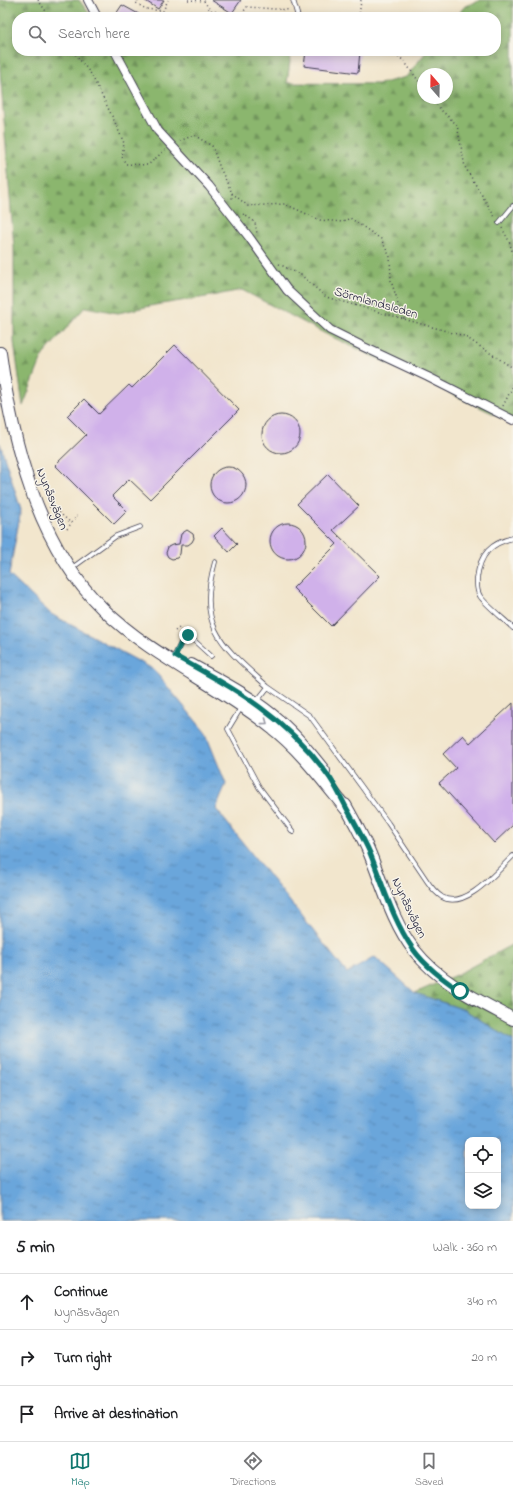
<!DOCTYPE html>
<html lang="en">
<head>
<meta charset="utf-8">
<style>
	body { margin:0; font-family:"Indie Flower",sans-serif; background:#f6f6f6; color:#202124 }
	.controls { position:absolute; right:12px; bottom:12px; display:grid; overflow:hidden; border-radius:8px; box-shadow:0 2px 10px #0003 }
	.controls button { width:36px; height:36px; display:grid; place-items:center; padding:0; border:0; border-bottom:1px solid #e0e0e0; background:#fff; color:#202124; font:20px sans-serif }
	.compass { position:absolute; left:417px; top:68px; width:36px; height:36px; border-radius:50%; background:#fff; box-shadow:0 2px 10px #0003; rotate:340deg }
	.stop { position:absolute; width:12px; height:12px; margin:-9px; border:3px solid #0f766e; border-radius:50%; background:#fff }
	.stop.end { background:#0f766e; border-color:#fff; box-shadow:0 1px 4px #0008 }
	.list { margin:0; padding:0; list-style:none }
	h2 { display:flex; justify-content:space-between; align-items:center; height:52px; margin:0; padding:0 16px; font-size:17px }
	h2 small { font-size:13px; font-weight:400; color:#757577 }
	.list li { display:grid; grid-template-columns:26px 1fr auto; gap:12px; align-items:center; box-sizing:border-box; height:56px; padding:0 16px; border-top:1px solid #e0e0e0 }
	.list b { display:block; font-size:15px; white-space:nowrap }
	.list p { margin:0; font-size:13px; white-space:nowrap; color:#757577 }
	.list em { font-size:13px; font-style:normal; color:#757577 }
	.icon { flex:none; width:22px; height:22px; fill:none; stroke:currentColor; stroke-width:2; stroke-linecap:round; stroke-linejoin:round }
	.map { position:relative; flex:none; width:513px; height:1221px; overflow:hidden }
	.search { position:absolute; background:#fff; box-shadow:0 2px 10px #0003; left:12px; right:12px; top:12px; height:44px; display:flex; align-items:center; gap:10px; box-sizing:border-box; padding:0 14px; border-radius:16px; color:#757577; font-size:15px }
	.sheet { height:220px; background:#fff }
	nav { display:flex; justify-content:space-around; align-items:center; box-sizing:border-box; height:56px; border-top:1px solid #e0e0e0; background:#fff; font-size:11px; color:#757577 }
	nav a { display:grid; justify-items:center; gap:2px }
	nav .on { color:#0f766e }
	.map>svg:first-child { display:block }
</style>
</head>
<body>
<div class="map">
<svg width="513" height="1221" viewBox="0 0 513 1221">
	<defs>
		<pattern id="forest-firs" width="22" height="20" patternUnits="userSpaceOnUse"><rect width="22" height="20" fill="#8bb66e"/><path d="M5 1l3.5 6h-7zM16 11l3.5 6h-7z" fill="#71945c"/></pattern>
		<pattern id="water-ripples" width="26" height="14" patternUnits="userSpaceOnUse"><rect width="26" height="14" fill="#6aa6db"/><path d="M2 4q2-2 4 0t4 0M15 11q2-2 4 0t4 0" fill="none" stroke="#5787b3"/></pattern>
	</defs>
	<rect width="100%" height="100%" fill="#f7f3e8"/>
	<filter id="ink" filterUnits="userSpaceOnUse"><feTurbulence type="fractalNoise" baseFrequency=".025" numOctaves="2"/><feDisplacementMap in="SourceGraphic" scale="8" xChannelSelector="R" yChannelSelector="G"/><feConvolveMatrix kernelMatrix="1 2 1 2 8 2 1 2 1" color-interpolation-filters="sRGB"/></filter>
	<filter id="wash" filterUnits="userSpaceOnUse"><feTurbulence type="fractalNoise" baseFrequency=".012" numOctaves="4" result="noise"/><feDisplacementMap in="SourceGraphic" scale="16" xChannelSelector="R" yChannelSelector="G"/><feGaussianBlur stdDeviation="0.9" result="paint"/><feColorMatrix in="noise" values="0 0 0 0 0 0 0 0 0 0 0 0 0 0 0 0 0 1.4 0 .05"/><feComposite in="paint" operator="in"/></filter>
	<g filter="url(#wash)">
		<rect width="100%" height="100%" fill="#f2e6cd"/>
		<!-- forest -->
		<path fill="url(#forest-firs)" stroke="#566c54" fill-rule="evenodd" d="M 0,0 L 79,0 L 89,13 L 97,17 L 17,17 L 17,51 L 289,51 L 290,62 L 287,83 L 379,84 L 406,77 L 427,51 L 496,51 L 496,17 L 456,17 L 465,6 L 481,0 L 513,0 L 513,423 L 326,334 L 242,290 L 206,297 L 155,305 L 118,313 L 85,307 L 43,355 L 23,406 L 14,342 L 14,248 L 0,70 ZM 423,74 L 447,74 L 447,98 L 423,98 Z
			M 513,944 L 513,1041 L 465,1010 L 415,993 L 458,974 Z"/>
		<!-- water -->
		<path fill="url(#water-ripples)" stroke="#46648b" fill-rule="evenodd" d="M 0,443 L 21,510 L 9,575 L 51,614 L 153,669 L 205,732 L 226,784 L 216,809 L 347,973 L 375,957 L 415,993 L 465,1010 L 513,1041 L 513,1221 L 0,1221 ZM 468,1140 L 498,1140 L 498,1206 L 468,1206 Z"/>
		<g id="blocks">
			<!-- building -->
			<path fill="#d0b1ea" d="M 144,0 L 164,0 L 158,9 Z
				M 211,0 L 241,0 L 232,13 Z
				M 122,5 L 144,17 L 114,17 Z
				M 306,51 L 360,51 L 358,73 L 304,66 Z
				M 175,345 L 239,410 L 150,499 L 129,479 L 112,496 L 127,511 L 114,524 L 55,465 L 86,435 L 67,416 L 84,399 L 99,414 L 129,385 L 132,388 Z
				M262 434a19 19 0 1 1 38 0a19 19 0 1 1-38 0Z
				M210 485a18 18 0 1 1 36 0a18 18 0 1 1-36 0Z
				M 328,474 L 359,506 L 333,530 L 380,576 L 331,626 L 293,588 L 337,544 L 297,504 Z
				M270 541a18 18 0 1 1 36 0a18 18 0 1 1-36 0Z
				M 222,528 L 237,544 L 229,552 L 214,536 Z
				M 187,530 L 193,534 L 194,538 L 192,542 L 188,545 L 181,545 L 180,554 L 177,558 L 172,559 L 168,557 L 166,553 L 168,547 L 172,545 L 179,544 L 181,534 Z
				M 513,703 L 513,825 L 494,843 L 439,783 L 456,768 L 443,754 L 463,735 L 470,743 Z"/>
		</g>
	</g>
	<g filter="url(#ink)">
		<use href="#blocks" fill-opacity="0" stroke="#413f51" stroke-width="1"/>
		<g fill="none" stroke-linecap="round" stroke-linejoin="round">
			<defs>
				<path id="lane" d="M 293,0 L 298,17
					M 499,223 L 513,206
					M 513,538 C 491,543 480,554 477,578 C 477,584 476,590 480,596 C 484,603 506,621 513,628
					M 215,562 C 196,628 223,646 268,687
					M 72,568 L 116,536 L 140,527
					M 173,659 L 181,643 L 188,635 L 211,656
					M 257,701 L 268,687 L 310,716 L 388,823 L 427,881 C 431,887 436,893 442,897 C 465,911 498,870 513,856
					M 242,706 L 228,729 L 259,787 L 293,832"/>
				<path id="street" d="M 88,0 L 97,17
					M 115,51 L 158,131 L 209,186 L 249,237 L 287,290 L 330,330 L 364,347 L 428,377 L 513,420"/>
				<path id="secondary" d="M 0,353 C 12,441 37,545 103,609 C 152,657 218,684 271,727 C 301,750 324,782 348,811
					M 191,665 C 222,682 253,698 279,721 C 296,736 310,753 324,771
					M 345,805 C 354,821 363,837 370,854 C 383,886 393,923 414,950 C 440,983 477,1000 513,1019"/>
			</defs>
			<!-- lane casing -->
			<use href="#lane" stroke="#413f51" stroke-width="5.5"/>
			<!-- street casing -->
			<use href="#street" stroke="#413f51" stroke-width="10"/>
			<!-- secondary casing -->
			<use href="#secondary" stroke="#413f51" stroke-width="14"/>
			<!-- path -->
			<path stroke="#413f51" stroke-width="1.5" stroke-dasharray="1 3" stroke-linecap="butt" d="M 38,0 L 50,17
				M 138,0 L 136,3 L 146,9 L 163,11 L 168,0
				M 188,0 L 204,1 L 210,10 L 223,14 L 241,15 L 247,7 L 290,10
				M 359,17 L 361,0
				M 73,51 L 91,74 L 113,118 L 124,143 L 122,157 L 126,164 L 148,165 L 165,150
				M 392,51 L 404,61 L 423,87
				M 432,98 L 441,110 L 457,125 L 465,167 L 495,217
				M 180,141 L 194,135 L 212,146 L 220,168 L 232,193 L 232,200
				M 232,193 L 248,206 L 285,204 L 320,220 L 343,222 L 350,218 L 381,239 L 390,257 L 391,281 L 396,296 L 399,310 L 405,320
				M 243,214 L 255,222 L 257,234
				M 502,228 L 509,241 L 513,254
				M 279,264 L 301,275 L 326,297 L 464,336 L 513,368
				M 503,406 L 513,386
				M 49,507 L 54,508 L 71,523
				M 67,529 L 77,516
				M 175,631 L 179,628 L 182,632"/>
			<!-- lane -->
			<use href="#lane" stroke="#fff" stroke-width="4"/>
			<!-- street -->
			<use href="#street" stroke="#fff" stroke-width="8"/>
			<!-- secondary -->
			<use href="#secondary" stroke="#fff" stroke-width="12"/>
		</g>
		<!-- one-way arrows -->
		<defs><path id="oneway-chevron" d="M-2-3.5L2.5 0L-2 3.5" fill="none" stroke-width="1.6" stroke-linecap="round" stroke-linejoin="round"/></defs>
		<use stroke="#9c9ca7" href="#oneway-chevron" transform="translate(265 722) rotate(36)"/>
	</g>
	<g fill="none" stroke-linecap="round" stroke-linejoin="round" filter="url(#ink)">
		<!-- route -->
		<path stroke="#0f766e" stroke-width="5" d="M 188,635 L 181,643 L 175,656 C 237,690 288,718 330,778 C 336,787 341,797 346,807 C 354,822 363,837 370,853 C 383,885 393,920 413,949 C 425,966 443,979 460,991"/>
	</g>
	<g text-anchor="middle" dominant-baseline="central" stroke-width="3" stroke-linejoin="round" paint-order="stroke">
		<!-- street labels -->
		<g font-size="13" fill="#22223b" stroke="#f7f3e8">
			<text transform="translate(376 303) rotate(16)">Sörmlandsleden</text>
			<text transform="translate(52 499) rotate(68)">Nynäsvägen</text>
			<text transform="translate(409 908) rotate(65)">Nynäsvägen</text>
		</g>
	</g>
</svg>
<div class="controls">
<button><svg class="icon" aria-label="locate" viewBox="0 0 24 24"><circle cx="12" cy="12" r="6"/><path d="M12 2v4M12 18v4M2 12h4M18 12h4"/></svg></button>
<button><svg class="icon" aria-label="layers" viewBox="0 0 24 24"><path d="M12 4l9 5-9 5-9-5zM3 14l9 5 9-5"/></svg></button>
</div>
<svg class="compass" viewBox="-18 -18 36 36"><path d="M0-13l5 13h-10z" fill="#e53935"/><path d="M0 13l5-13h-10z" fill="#757577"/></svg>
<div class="stop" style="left:460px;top:991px"></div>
<div class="stop end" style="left:188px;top:635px"></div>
<div class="search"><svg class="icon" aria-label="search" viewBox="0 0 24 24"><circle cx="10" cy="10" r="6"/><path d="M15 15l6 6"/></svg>Search here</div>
</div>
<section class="sheet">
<h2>5 min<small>Walk · 360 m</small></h2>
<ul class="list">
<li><svg class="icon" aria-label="ahead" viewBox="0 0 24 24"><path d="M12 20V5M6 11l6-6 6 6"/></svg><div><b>Continue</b><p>Nynäsvägen</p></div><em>340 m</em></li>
<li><svg class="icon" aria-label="right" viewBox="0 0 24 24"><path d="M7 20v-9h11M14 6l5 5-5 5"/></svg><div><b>Turn right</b></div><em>20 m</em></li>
<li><svg class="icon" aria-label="arrive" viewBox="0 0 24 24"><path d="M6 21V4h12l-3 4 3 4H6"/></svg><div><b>Arrive at destination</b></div></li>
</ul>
</section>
<nav>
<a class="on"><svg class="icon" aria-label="map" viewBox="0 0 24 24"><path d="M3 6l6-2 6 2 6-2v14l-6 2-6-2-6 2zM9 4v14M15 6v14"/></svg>Map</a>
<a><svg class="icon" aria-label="directions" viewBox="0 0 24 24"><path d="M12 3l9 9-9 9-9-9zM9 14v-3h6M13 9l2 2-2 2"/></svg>Directions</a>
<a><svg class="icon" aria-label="saved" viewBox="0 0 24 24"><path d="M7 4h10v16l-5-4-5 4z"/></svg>Saved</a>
</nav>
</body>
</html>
